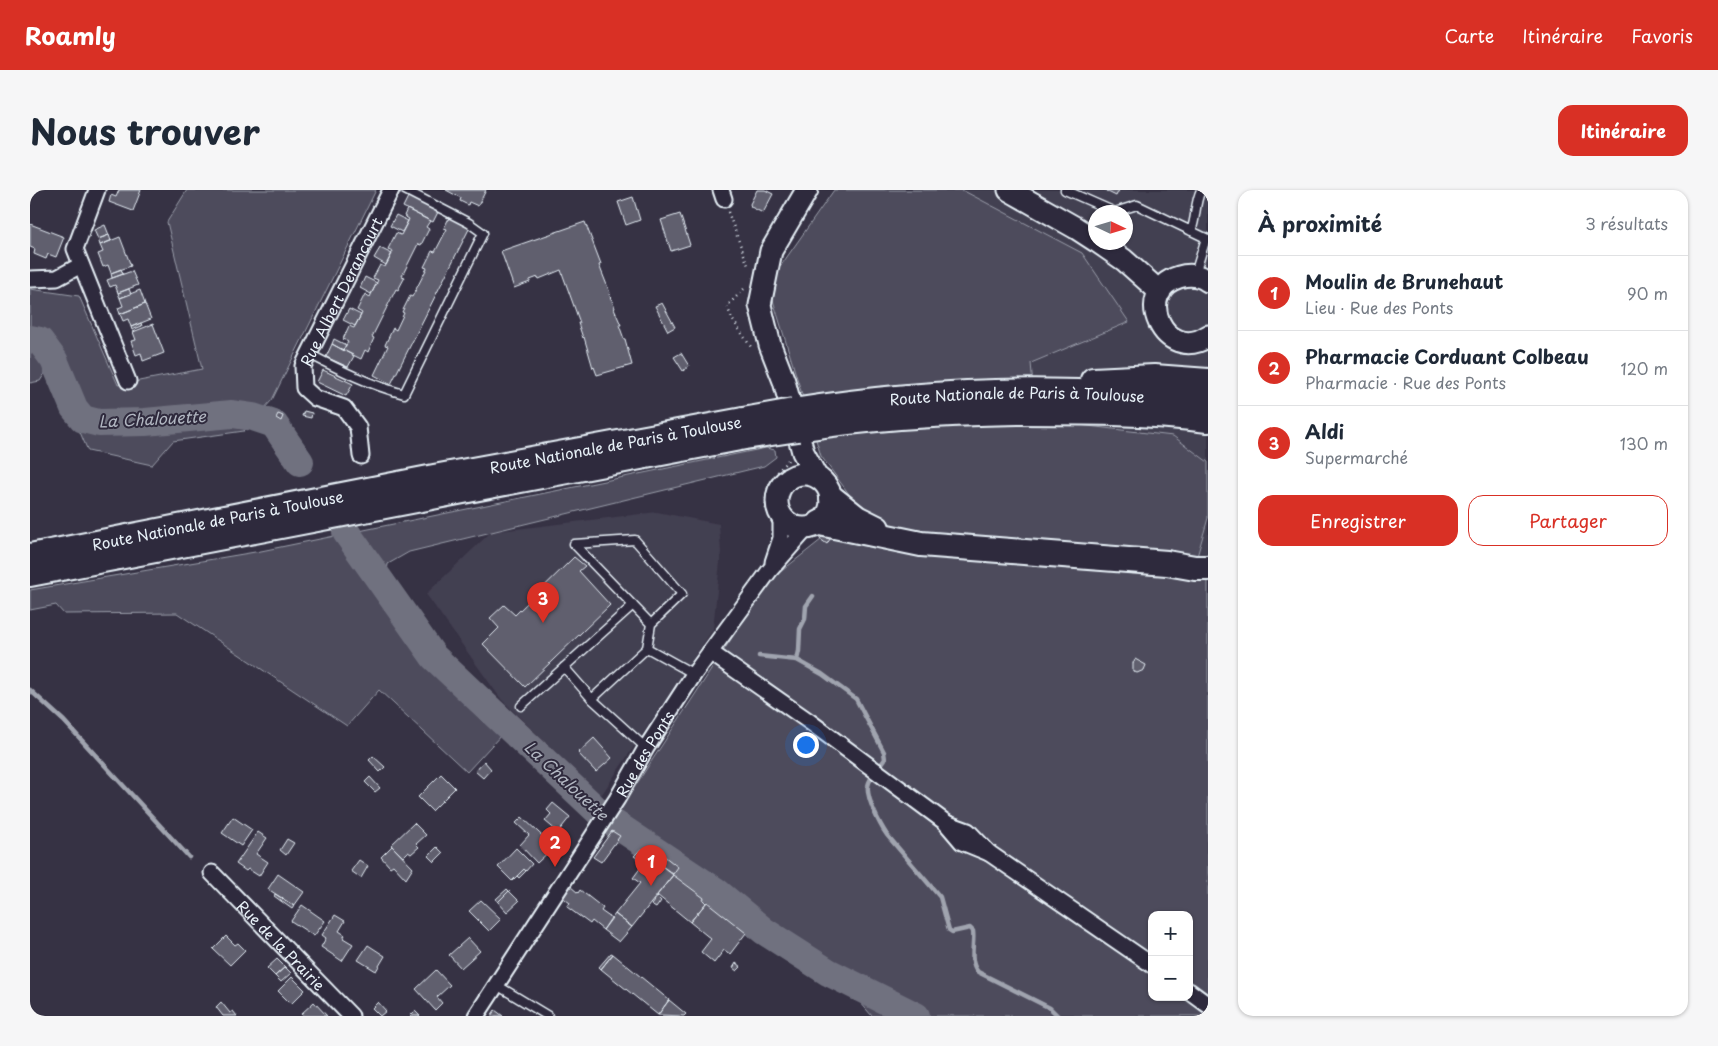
<!DOCTYPE html>
<html lang="fr">
<head>
<meta charset="utf-8">
<style>
	body { margin:0; font-family:"Playpen Sans",sans-serif; background:#f6f6f7; color:#1f2937 }
	.controls { position:absolute; right:15px; bottom:15px; display:grid; overflow:hidden; border-radius:10px; box-shadow:0 1px 4px #0004 }
	.controls button { width:45px; height:45px; display:grid; place-items:center; padding:0; border:0; border-bottom:1px solid #e0e1e3; background:#fff; color:#1f2937; font:25px sans-serif }
	.compass { position:absolute; left:1058px; top:15px; width:45px; height:45px; border-radius:50%; background:#fff; box-shadow:0 1px 4px #0004; rotate:94deg }
	.you { position:absolute; left:775px; top:554px; width:18px; height:18px; margin:-12px; border:4px solid #fff; border-radius:50%; background:#1a73e8; box-shadow:0 0 0 8px #1a73e833 }
	.badge { display:grid; place-items:center; width:32px; height:32px; border-radius:50%; background:#d93025; color:#fff; font-size:16px; font-weight:700 }
	.pin { position:absolute; translate:-50% -41px; filter:drop-shadow(0 1px 2px #0008) }
	.pin::after { content:''; position:absolute; top:26px; width:18px; height:15px; background:inherit; clip-path:polygon(0 0,100% 0,50% 100%) }
	.list { margin:0; padding:0; list-style:none }
	h2 { display:flex; justify-content:space-between; align-items:center; height:65px; margin:0; padding:0 20px; font-size:21px }
	h2 small { font-size:16px; font-weight:400; color:#747a83 }
	.list li { display:grid; grid-template-columns:32px 1fr auto; gap:15px; align-items:center; box-sizing:border-box; height:75px; padding:0 20px; border-top:1px solid #e0e1e3 }
	.list b { display:block; font-size:19px; white-space:nowrap }
	.list p { margin:0; font-size:16px; white-space:nowrap; color:#747a83 }
	.list em { font-size:16px; font-style:normal; color:#747a83 }
	.actions { display:flex; gap:10px; padding:15px 20px }
	.actions a { flex:1; padding:11px 0; border:1px solid #d93025; border-radius:15px; text-align:center; font-size:18px; color:#d93025 }
	.actions .main { background:#d93025; color:#fff }
	.map { position:relative; flex:none; width:1178px; height:826px; overflow:hidden; border-radius:15px }
	header { display:flex; align-items:center; gap:30px; box-sizing:border-box; height:70px; padding:0 25px; background:#d93025; color:#fff }
	header strong { font-size:24px }
	nav { display:flex; gap:28px; margin-inline-start:auto; font-size:18px }
	.intro { display:flex; align-items:center; justify-content:space-between; box-sizing:border-box; height:120px; padding:0 30px }
	h1 { margin:0; font-size:35px }
	.button { padding:12px 22px; border-radius:15px; background:#d93025; color:#fff; font-size:18px; font-weight:700 }
	main { display:flex; gap:30px; padding:0 30px }
	aside { flex:1; background:#fff; border-radius:15px; box-shadow:0 1px 4px #0004 }
	.map>svg:first-child { display:block }
</style>
</head>
<body>
<header>
<strong>Roamly</strong>
<nav><a>Carte</a><a>Itinéraire</a><a>Favoris</a></nav>
</header>
<div class="intro"><h1>Nous trouver</h1><a class="button">Itinéraire</a></div>
<main>
<div class="map">
<svg width="1178" height="826" viewBox="0 0 1178 826">
	<rect width="100%" height="100%" fill="#363244"/>
	<filter id="ink" filterUnits="userSpaceOnUse"><feTurbulence type="fractalNoise" baseFrequency=".02" numOctaves="2"/><feDisplacementMap in="SourceGraphic" scale="10" xChannelSelector="R" yChannelSelector="G"/><feConvolveMatrix kernelMatrix="1 2 1 2 8 2 1 2 1" color-interpolation-filters="sRGB"/></filter>
	<g filter="url(#ink)">
		<!-- built -->
		<path fill="#433f51" fill-rule="evenodd" d="M 932,0 L 1178,0 L 1178,272 L 1143,246 L 1006,230 L 1001,173 L 1099,132 ZM 1066,22 L 1096,22 L 1096,52 L 1066,52 Z
			M 627,322 L 689,334 L 691,362 L 683,439 L 570,607 L 471,509 L 396,404 L 461,342 Z
			M 1178,328 L 1178,386 L 1162,385 Z"/>
		<!-- green -->
		<path fill="#4d4b5c" stroke="#9a9eaa" fill-rule="evenodd" d="M 157,0 L 346,0 L 242,210 L 214,241 L 143,251 L 122,275 L 58,261 L 21,174 L 10,191 L 0,193 L 0,99 L 49,106 L 88,195 L 172,179 L 137,32 Z
			M 804,0 L 932,0 L 1052,63 L 1099,132 L 1001,173 L 1006,230 L 1143,246 L 1178,272 L 1178,328 L 1162,384 L 1178,386 L 1178,826 L 842,826 L 812,791 L 589,621 L 739,391 L 830,319 L 791,266 L 738,94 ZM 1122,725 L 1159,725 L 1159,807 L 1122,807 Z
			M 736,258 L 745,260 L 746,267 L 734,276 L 379,362 L 358,374 L 353,416 L 485,530 L 437,582 L 349,500 L 317,536 L 147,423 L 34,424 L 26,415 L 0,420 L 0,400 L 231,361 Z"/>
		<g fill="none" stroke-linecap="round" stroke-linejoin="round">
			<!-- stream -->
			<path stroke="#a0a4af" stroke-width="4.5" d="M 729,466 L 767,470 L 792,484 L 826,509 L 854,562 L 855,569 C 850,577 839,587 838,596 C 836,608 850,635 857,645 L 910,707 L 919,740 L 922,742 L 940,738 L 943,741 C 945,754 938,770 948,782 L 1020,818 L 1028,826
				M 767,470 L 769,461 L 770,439 L 775,429 L 776,416 L 783,406
				M 0,500 L 34,531 L 159,667"/>
			<!-- river -->
			<path stroke="#70717f" stroke-width="28" d="M 0,149 L 10,151 L 24,170 L 44,218 L 53,229 L 69,233 L 115,232 L 202,224 L 223,227 L 244,234 L 270,272
				M 316,342 L 404,467 L 573,626 L 687,702 L 734,741 L 798,782 L 886,826"/>
		</g>
		<!-- building -->
		<path fill="#605e6e" stroke="#e8f1f8" d="M 89,0 L 111,0 L 103,21 L 79,12 L 81,5 L 86,7 Z
			M 416,0 L 456,0 L 448,16 L 439,12 L 438,15 L 430,11 L 431,8 Z
			M 727,0 L 735,0 L 743,4 L 733,23 L 721,17 L 720,14 Z
			M 1076,0 L 1089,0 L 1086,6 L 1076,1 Z
			M 379,5 L 409,20 L 403,32 L 373,17 Z
			M 603,7 L 610,30 L 596,35 L 588,12 Z
			M 377,19 L 400,31 L 396,37 L 399,39 L 391,55 L 388,54 L 372,86 L 375,87 L 368,100 L 366,99 L 342,147 L 344,148 L 338,162 L 335,160 L 331,169 L 313,160 L 318,152 L 313,149 L 319,136 L 324,138 L 332,123 L 327,120 L 335,104 L 340,107 L 348,90 L 343,88 L 350,75 L 355,77 L 363,61 L 358,59 L 366,43 L 371,45 L 379,29 L 374,26 Z
			M 650,24 L 660,55 L 641,61 L 631,30 Z
			M 366,25 L 378,31 L 372,42 L 360,36 Z
			M 420,26 L 440,37 L 361,194 L 344,185 L 358,156 L 355,155 L 363,138 L 366,140 L 374,123 L 372,122 L 380,106 L 382,107 L 397,78 L 394,77 L 402,61 L 405,62 L 417,39 L 414,38 Z
			M 555,32 L 571,74 L 569,75 L 580,103 L 579,104 L 585,118 L 584,119 L 591,135 L 589,135 L 594,149 L 595,149 L 602,175 L 567,185 L 564,177 L 563,178 L 554,147 L 553,148 L 548,133 L 550,133 L 531,80 L 509,89 L 508,87 L 500,90 L 500,92 L 484,98 L 471,61 Z
			M 0,34 L 34,47 L 26,67 L 18,64 L 16,69 L 4,64 L 5,59 L 0,57 Z
			M 75,35 L 79,45 L 68,49 L 64,40 Z
			M 79,45 L 81,51 L 70,55 L 68,49 Z
			M 90,47 L 101,76 L 81,83 L 78,75 L 73,77 L 68,64 L 73,62 L 70,55 Z
			M 350,58 L 362,64 L 356,75 L 344,68 Z
			M 91,79 L 93,84 L 82,88 L 81,83 Z
			M 102,81 L 108,95 L 88,103 L 85,95 L 80,97 L 77,90 Z
			M 335,87 L 347,93 L 341,104 L 330,98 Z
			M 99,99 L 101,104 L 90,108 L 88,103 Z
			M 110,100 L 115,114 L 90,124 L 88,118 L 93,116 L 90,108 Z
			M 632,113 L 645,137 L 638,141 L 625,116 Z
			M 115,114 L 121,129 L 101,137 L 98,129 L 93,131 L 90,124 Z
			M 319,119 L 331,125 L 325,136 L 313,130 Z
			M 111,133 L 112,136 L 102,140 L 101,137 Z
			M 123,134 L 134,163 L 113,171 L 111,163 L 106,165 L 101,151 L 106,150 L 103,142 Z
			M 304,149 L 316,155 L 313,160 L 302,154 Z
			M 302,154 L 324,166 L 318,177 L 296,167 Z
			M 651,163 L 659,176 L 653,181 L 644,167 Z
			M 293,180 L 323,194 L 316,206 L 287,192 Z
			M 274,221 L 282,223 L 281,228 L 272,226 Z
			M 248,224 L 253,226 L 251,231 L 246,228 Z
			M 794,344 L 800,349 L 797,354 L 790,349 Z
			M 544,367 L 555,376 L 549,381 L 580,415 L 495,497 L 453,454 L 469,438 L 460,428 L 474,415 L 485,425 Z
			M 1105,469 L 1116,475 L 1114,480 L 1107,483 L 1103,481 L 1103,473 Z
			M 564,548 L 582,568 L 566,582 L 548,563 Z
			M 343,566 L 355,577 L 350,582 L 339,570 Z
			M 454,571 L 461,579 L 453,588 L 445,581 Z
			M 411,584 L 425,598 L 402,621 L 388,607 Z
			M 340,587 L 350,598 L 345,602 L 335,592 Z
			M 523,613 L 540,627 L 528,642 L 515,631 L 521,624 L 517,620 Z
			M 203,627 L 222,640 L 211,656 L 192,643 Z
			M 492,627 L 524,657 L 507,673 L 490,655 L 499,645 L 486,633 Z
			M 384,633 L 396,645 L 386,654 L 389,657 L 381,664 L 378,662 L 373,667 L 361,655 Z
			M 582,641 L 590,646 L 571,672 L 563,667 Z
			M 228,642 L 237,648 L 226,664 L 238,672 L 229,686 L 218,679 L 216,681 L 206,674 Z
			M 257,649 L 264,653 L 256,665 L 250,660 Z
			M 362,656 L 383,678 L 376,689 L 363,675 L 360,677 L 351,667 Z
			M 407,657 L 413,663 L 404,672 L 398,666 Z
			M 486,658 L 502,674 L 496,681 L 494,679 L 482,691 L 468,677 Z
			M 611,659 L 643,685 L 602,737 L 585,724 L 610,693 L 603,688 L 614,673 L 604,666 Z
			M 634,666 L 648,677 L 643,684 L 628,673 Z
			M 329,670 L 338,676 L 331,688 L 321,681 Z
			M 494,679 L 496,681 L 489,688 L 487,686 Z
			M 248,684 L 274,702 L 264,716 L 238,699 Z
			M 643,685 L 674,708 L 673,710 L 676,713 L 660,732 L 627,705 Z
			M 540,696 L 548,703 L 550,700 L 573,718 L 571,721 L 581,728 L 573,740 L 562,731 L 560,734 L 537,717 L 540,713 L 532,707 Z
			M 477,699 L 479,701 L 468,712 L 466,709 Z
			M 479,701 L 489,711 L 477,722 L 468,712 Z
			M 245,704 L 264,716 L 262,719 L 244,706 Z
			M 627,707 L 631,711 L 626,718 L 621,715 Z
			M 451,710 L 471,729 L 459,741 L 439,721 Z
			M 677,712 L 716,743 L 700,764 L 694,760 L 684,773 L 671,762 L 681,749 L 660,732 Z
			M 272,715 L 295,731 L 284,746 L 261,731 Z
			M 585,724 L 602,737 L 589,752 L 573,740 Z
			M 305,725 L 315,731 L 309,741 L 315,745 L 313,748 L 323,754 L 312,771 L 291,757 L 296,748 L 292,745 Z
			M 196,746 L 205,755 L 208,753 L 215,760 L 200,775 L 183,759 Z
			M 438,748 L 450,761 L 431,778 L 419,765 Z
			M 338,755 L 355,766 L 346,781 L 328,770 Z
			M 581,763 L 583,764 L 571,779 L 569,777 Z
			M 583,764 L 639,810 L 628,825 L 571,779 Z
			M 247,769 L 255,777 L 245,786 L 237,778 Z
			M 706,773 L 711,777 L 707,781 L 703,778 Z
			M 255,777 L 261,783 L 251,792 L 245,786 Z
			M 406,780 L 420,795 L 407,807 L 412,813 L 405,820 L 386,799 Z
			M 262,787 L 275,800 L 261,814 L 248,801 Z
			M 639,810 L 656,824 L 654,826 L 628,825 Z
			M 191,812 L 200,823 L 203,821 L 207,826 L 193,826 L 186,817 Z
			M 284,812 L 297,826 L 273,826 L 271,824 Z
			M 348,812 L 356,821 L 350,826 L 342,818 Z
			M 465,820 L 473,826 L 461,826 Z
			M 385,821 L 390,826 L 380,826 Z"/>
		<g fill="none" stroke-linecap="round" stroke-linejoin="round">
			<defs>
				<path id="service" d="M 1035,0 L 1085,22 L 1107,15 L 1178,49
					M 1161,41 C 1167,26 1164,15 1171,0
					M 1165,84 L 1176,48
					M 279,164 C 310,180 340,195 374,204 L 453,43 L 439,33 L 375,0
					M 617,458 L 664,484
					M 534,477 L 562,509 L 616,558
					M 562,509 L 617,458 L 621,434 L 652,404 L 605,350 L 544,354 L 621,434
					M 491,516 L 603,415
					M 465,794 L 518,826"/>
				<g id="minor">
					<path d="M 67,0 L 45,59 L 98,191"/>
					<path d="M 691,0 L 694,9"/>
					<path d="M 0,89 L 27,88 L 51,75"/>
					<path id="s1" d="M 331,266 L 328,237 L 314,218 L 285,208 L 274,198 L 273,176 L 361,0"/>
					<path d="M 743,372 L 751,348 L 751,325"/>
					<path d="M 680,462 L 780,532 L 915,632 L 932,652 L 959,663"/>
					<path d="M 916,633 L 938,641 L 959,663 L 1122,775"/>
					<path id="s2" d="M 182,683 L 321,826"/>
					<path d="M 1159,801 L 1178,815"/>
					<path id="s3" d="M 446,826 L 587,609 L 616,558 L 664,484 L 740,380 L 777,338"/>
				</g>
				<path id="secondary" d="M 777,0 L 741,61 L 730,115 L 740,155 L 754,191 L 773,262 L 786,286
					M 979,0 L 1046,38 L 1066,51
					M 1068,52 L 1094,70 L 1130,102
					M 1178,91 C 1170,85 1159,84 1149,87 C 1101,101 1135,175 1178,146
					M747 311a27 27 0 1 1 54 0a27 27 0 1 1-54 0Z"/>
				<g id="primary">
					<path d="M 1063,190 L 1124,187 L 1178,191"/>
					<path id="s4" d="M 763,221 C 900,199 1041,195 1178,212"/>
					<path d="M 768,239 C 841,227 914,223 988,222 C 1051,222 1115,222 1178,230"/>
					<path d="M 802,308 L 827,328 L 847,338"/>
					<path d="M 790,333 L 891,354 L 1137,373 L 1165,378 L 1178,378"/>
					<path id="s5" d="M 0,366 L 404,287 L 713,230"/>
					<path d="M 0,384 L 715,247"/>
				</g>
			</defs>
			<!-- service casing -->
			<use href="#service" stroke="#e8f1f8" stroke-width="11"/>
			<!-- minor casing -->
			<use href="#minor" stroke="#e8f1f8" stroke-width="19"/>
			<!-- secondary casing -->
			<use href="#secondary" stroke="#e8f1f8" stroke-width="25"/>
			<!-- primary casing -->
			<use href="#primary" stroke="#e8f1f8" stroke-width="28"/>
			<!-- path -->
			<path stroke="#e8f1f8" stroke-width="2.5" stroke-dasharray="1 4" stroke-linecap="butt" d="M 698,22 L 719,78
				M 714,99 L 697,116 L 702,129 L 721,157
				M 736,319 C 734,295 743,287 758,270"/>
			<!-- service -->
			<use href="#service" stroke="#2f2a3d" stroke-width="8"/>
			<!-- minor -->
			<use href="#minor" stroke="#2f2a3d" stroke-width="15"/>
			<!-- secondary -->
			<use href="#secondary" stroke="#2f2a3d" stroke-width="21"/>
			<!-- primary -->
			<use href="#primary" stroke="#2f2a3d" stroke-width="24"/>
			<defs>
				<path id="primary-bridge" d="M 713,230 L 763,221
					M 715,247 L 768,239"/>
			</defs>
			<!-- primary-bridge casing -->
			<use href="#primary-bridge" stroke="#e8f1f8" stroke-width="28" stroke-linecap="butt"/>
			<!-- primary-bridge -->
			<use href="#primary-bridge" stroke="#2f2a3d" stroke-width="24"/>
		</g>
	</g>
	<g text-anchor="middle" dominant-baseline="central" stroke-width="4" stroke-linejoin="round" paint-order="stroke">
		<!-- street labels -->
		<g font-size="15" fill="#e8f1f8" stroke="#2f2a3d">
			<text stroke="none"><textPath href="#s1" startOffset="204">Rue Albert Derancourt</textPath></text>
			<text stroke="none"><textPath href="#s4" startOffset="225">Route Nationale de Paris à Toulouse</textPath></text>
			<text stroke="none"><textPath href="#s5" startOffset="596">Route Nationale de Paris à Toulouse</textPath></text>
			<text stroke="none"><textPath href="#s5" startOffset="191">Route Nationale de Paris à Toulouse</textPath></text>
			<text stroke="none"><textPath href="#s3" startOffset="312">Rue des Ponts</textPath></text>
			<text stroke="none"><textPath href="#s2" startOffset="100">Rue de la Prairie</textPath></text>
		</g>
		<!-- water labels -->
		<g font-size="16" font-style="italic" fill="#b2b7c2" stroke="#2f2a3d">
			<text transform="translate(122 228) rotate(-3)">La Chalouette</text>
			<text transform="translate(537 590) rotate(43)">La Chalouette</text>
		</g>
	</g>
</svg>
<div class="controls">
<button>+</button>
<button>−</button>
</div>
<svg class="compass" viewBox="-18 -18 36 36"><path d="M0-13l5 13h-10z" fill="#e53935"/><path d="M0 13l5-13h-10z" fill="#747a83"/></svg>
<div class="you"></div>
<div class="pin badge" style="left:621px;top:696px">1</div>
<div class="pin badge" style="left:525px;top:677px">2</div>
<div class="pin badge" style="left:513px;top:433px">3</div>
</div>
<aside>
<h2>À proximité<small>3 résultats</small></h2>
<ul class="list">
<li><span class="badge">1</span><div><b>Moulin de Brunehaut</b><p>Lieu · Rue des Ponts</p></div><em>90 m</em></li>
<li><span class="badge">2</span><div><b>Pharmacie Corduant Colbeau</b><p>Pharmacie · Rue des Ponts</p></div><em>120 m</em></li>
<li><span class="badge">3</span><div><b>Aldi</b><p>Supermarché</p></div><em>130 m</em></li>
</ul>
<div class="actions"><a class="main">Enregistrer</a><a>Partager</a></div>
</aside>
</main>
</body>
</html>
